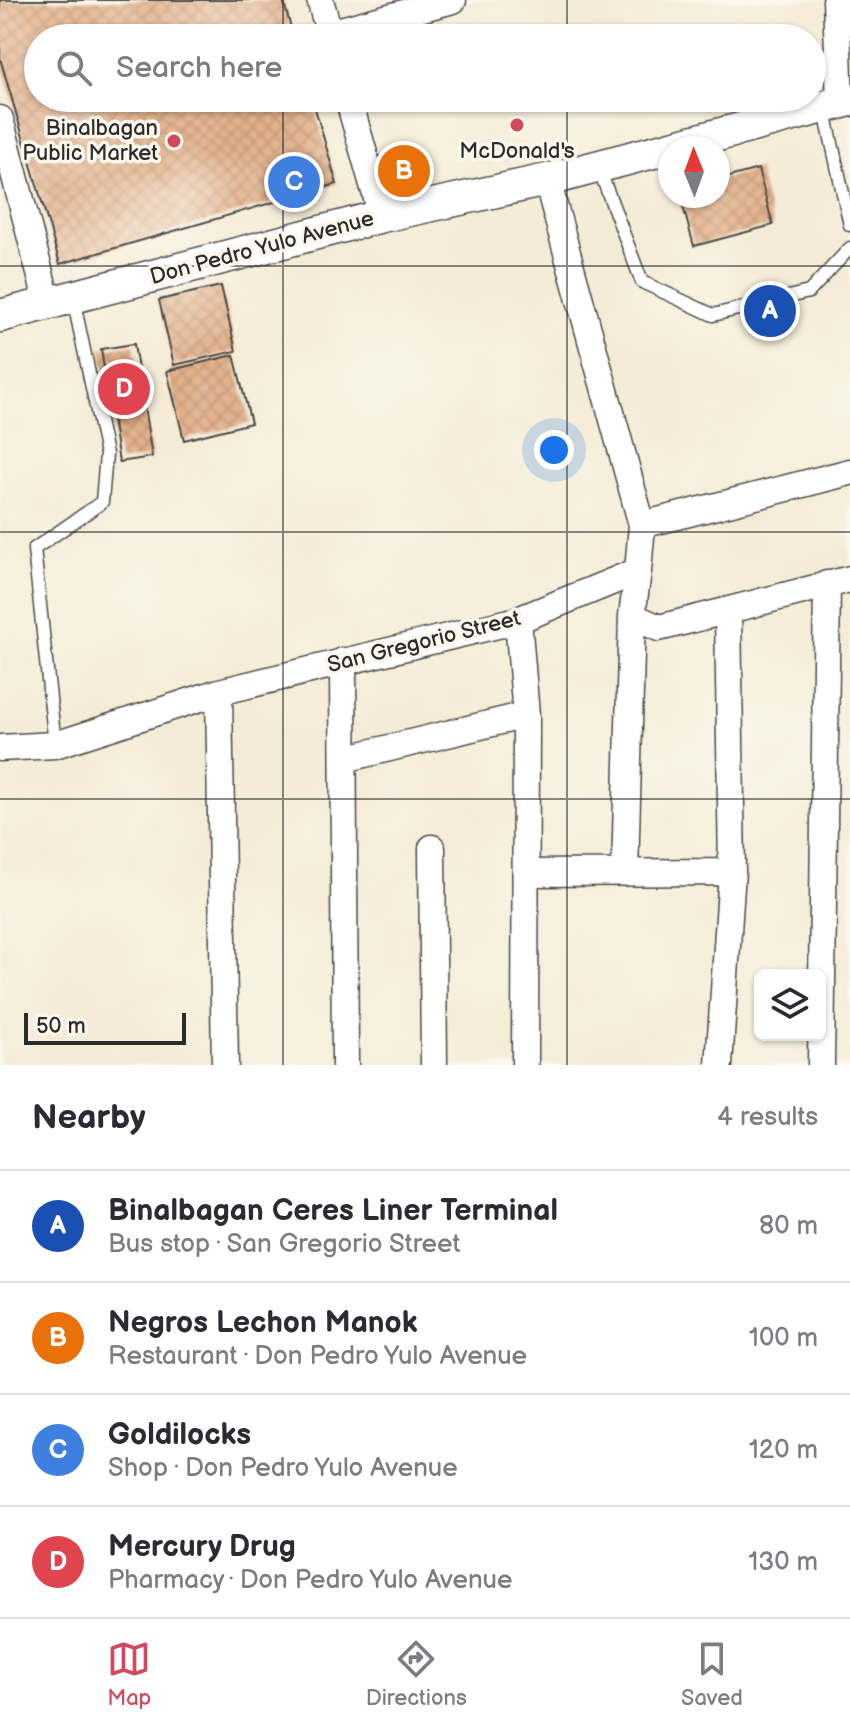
<!DOCTYPE html>
<html lang="en">
<head>
<meta charset="utf-8">
<style>
	body { margin:0; font-family:"Balsamiq Sans",sans-serif; background:#f7f7f7; color:#2b2b33 }
	.controls { position:absolute; right:24px; bottom:24px; display:grid; overflow:hidden; border-radius:12px; box-shadow:0 2px 6px #0004 }
	.controls button { width:72px; height:72px; display:grid; place-items:center; padding:0; border:0; border-bottom:2px solid #e1e1e2; background:#fff; color:#2b2b33; font:40px sans-serif }
	.compass { position:absolute; left:658px; top:136px; width:72px; height:72px; border-radius:50%; background:#fff; box-shadow:0 2px 6px #0004; rotate:359deg }
	.scale { position:absolute; left:24px; bottom:20px; width:162px; box-sizing:border-box; padding-left:8px; border:4px solid #2b2b2b; border-top:0; font-size:22px; line-height:28px; white-space:nowrap; color:#2b2b2b; -webkit-text-stroke:6px #fbf7ec; paint-order:stroke }
	.you { position:absolute; left:554px; top:450px; width:28px; height:28px; margin:-20px; border:6px solid #fff; border-radius:50%; background:#1a73e8; box-shadow:0 0 0 12px #1a73e833 }
	.badge { display:grid; place-items:center; width:52px; height:52px; border-radius:50%; background:#d1495b; color:#fff; font-size:26px; font-weight:700 }
	.pin { position:absolute; translate:-50% -50%; border:4px solid #fff; box-shadow:0 2px 8px #0006 }
	.list { margin:0; padding:0; list-style:none }
	h2 { display:flex; justify-content:space-between; align-items:center; height:104px; margin:0; padding:0 32px; font-size:34px }
	h2 small { font-size:26px; font-weight:400; color:#7c7c81 }
	.list li { display:grid; grid-template-columns:52px 1fr auto; gap:24px; align-items:center; box-sizing:border-box; height:112px; padding:0 32px; border-top:2px solid #e1e1e2 }
	.list b { display:block; font-size:30px; white-space:nowrap }
	.list p { margin:0; font-size:26px; white-space:nowrap; color:#7c7c81 }
	.list em { font-size:26px; font-style:normal; color:#7c7c81 }
	.icon { flex:none; width:44px; height:44px; fill:none; stroke:currentColor; stroke-width:2; stroke-linecap:round; stroke-linejoin:round }
	.map { position:relative; flex:none; width:850px; height:1065px; overflow:hidden }
	.search { position:absolute; background:#fff; box-shadow:0 2px 6px #0004; left:24px; right:24px; top:24px; height:88px; display:flex; align-items:center; gap:20px; box-sizing:border-box; padding:0 28px; border-radius:44px; color:#7c7c81; font-size:30px }
	.sheet { height:552px; background:#fff }
	nav { display:flex; justify-content:space-around; align-items:center; box-sizing:border-box; height:112px; border-top:2px solid #e1e1e2; background:#fff; font-size:22px; color:#7c7c81 }
	nav a { display:grid; justify-items:center; gap:4px }
	nav .on { color:#d1495b }
	.map>svg:first-child { display:block }
</style>
</head>
<body>
<div class="map">
<svg width="850" height="1065" viewBox="0 0 850 1065">
	<defs>
		<pattern id="building-cross-hatch" width="8" height="8" patternUnits="userSpaceOnUse" patternTransform="scale(2)"><rect width="8" height="8" fill="#e3b18b"/><path d="M0 0l8 8M0 8l8-8" fill="none" stroke="#c39878"/></pattern>
	</defs>
	<rect width="100%" height="100%" fill="#fbf7ec"/>
	<filter id="ink" filterUnits="userSpaceOnUse"><feTurbulence type="fractalNoise" baseFrequency=".0125" numOctaves="2"/><feDisplacementMap in="SourceGraphic" scale="16" xChannelSelector="R" yChannelSelector="G"/><feConvolveMatrix kernelMatrix="1 2 1 2 8 2 1 2 1" color-interpolation-filters="sRGB"/></filter>
	<filter id="wash" filterUnits="userSpaceOnUse"><feTurbulence type="fractalNoise" baseFrequency=".006" numOctaves="4" result="noise"/><feDisplacementMap in="SourceGraphic" scale="32" xChannelSelector="R" yChannelSelector="G"/><feGaussianBlur stdDeviation="1.8" result="paint"/><feColorMatrix in="noise" values="0 0 0 0 0 0 0 0 0 0 0 0 0 0 0 0 0 1.4 0 .05"/><feComposite in="paint" operator="in"/></filter>
	<g filter="url(#wash)">
		<rect width="100%" height="100%" fill="#f5ecd7"/>
		<g id="blocks">
			<!-- building -->
			<path fill="url(#building-cross-hatch)" d="M 0,0 L 283,0 L 294,38 L 38,38 L 38,98 L 312,98 L 337,184 L 60,264 L 0,58 Z
				M 758,169 L 773,225 L 694,246 L 680,196 L 718,196 L 718,180 Z
				M 221,286 L 236,351 L 174,365 L 159,300 Z
				M 134,344 L 152,457 L 119,462 L 101,349 Z
				M 234,355 L 251,423 L 184,440 L 167,371 Z"/>
		</g>
	</g>
	<g filter="url(#ink)">
		<use href="#blocks" fill-opacity="0" stroke="#494845" stroke-width="2"/>
		<g fill="none" stroke-linecap="round" stroke-linejoin="round">
			<defs>
				<path id="service" d="M 824,107 L 850,225
					M 599,169 L 642,282 L 713,315 L 809,292 L 850,248
					M 55,745 L 34,549 L 102,502 L 106,454 L 73,298"/>
				<path id="minor" d="M 320,0 L 331,38
					M 836,0 L 840,102
					M 329,33 L 453,0
					M 348,98 L 382,216
					M 0,119 L 48,304
					M 547,180 L 642,525
					M 632,616 L 659,628 L 850,579
					M 518,620 L 526,715 L 525,1065
					M 343,661 L 345,1065
					M 219,692 L 225,1065
					M 0,748 L 55,745 L 219,692 L 518,620 L 638,571 L 642,525 L 850,472
					M 344,759 L 526,715
					M 432,848 L 434,1065
					M 625,872 L 632,616 L 638,571
					M 526,873 L 732,872
					M 719,1065 L 732,872 L 728,611
					M 821,1065 L 827,584"/>
				<path id="tertiary" d="M 0,316 L 382,216 L 547,180 L 850,100"/>
			</defs>
			<!-- service casing -->
			<use href="#service" stroke="#494845" stroke-width="15"/>
			<!-- minor casing -->
			<use href="#minor" stroke="#494845" stroke-width="29"/>
			<!-- tertiary casing -->
			<use href="#tertiary" stroke="#494845" stroke-width="35"/>
			<!-- service -->
			<use href="#service" stroke="#fff" stroke-width="12"/>
			<!-- minor -->
			<use href="#minor" stroke="#fff" stroke-width="26"/>
			<!-- tertiary -->
			<use href="#tertiary" stroke="#fff" stroke-width="32"/>
		</g>
	</g>
	<!-- grid -->
	<path fill="none" stroke="#2b2b2b" stroke-width="2" stroke-opacity="0.55" d="M 283,0 L 283,38M 567,0 L 567,38M 283,98 L 283,1065M 567,98 L 567,1065M 0,266 L 850,266M 0,532 L 850,532M 0,799 L 850,799"/>
	<!-- markers -->
	<g fill="#d1495b" stroke="#fbf7ec" stroke-width="3">
		<circle cx="517" cy="125" r="8"/>
		<circle cx="174" cy="141" r="8"/>
	</g>
	<g text-anchor="middle" dominant-baseline="central" stroke-width="7" stroke-linejoin="round" paint-order="stroke">
		<!-- poi labels -->
		<g font-size="22" fill="#2b2b2b" stroke="#fbf7ec" text-anchor="end">
			<text x="158" y="128">Binalbagan<tspan x="158" dy="25">Public Market</tspan></text>
			<text x="517" y="151" text-anchor="middle">McDonald's</text>
		</g>
		<!-- street labels -->
		<g font-size="22" fill="#2b2b2b" stroke="#fbf7ec">
			<text transform="translate(262 248) rotate(-15)">Don Pedro Yulo Avenue</text>
			<text transform="translate(424 642) rotate(-14)">San Gregorio Street</text>
		</g>
	</g>
</svg>
<div class="controls">
<button><svg class="icon" aria-label="layers" viewBox="0 0 24 24"><path d="M12 4l9 5-9 5-9-5zM3 14l9 5 9-5"/></svg></button>
</div>
<svg class="compass" viewBox="-18 -18 36 36"><path d="M0-13l5 13h-10z" fill="#e53935"/><path d="M0 13l5-13h-10z" fill="#7c7c81"/></svg>
<div class="scale">50 m</div>
<div class="you"></div>
<div class="pin badge" style="left:770px;top:311px;background:#1a4fb4">A</div>
<div class="pin badge" style="left:404px;top:171px;background:#e8710a">B</div>
<div class="pin badge" style="left:294px;top:182px;background:#3f7fe0">C</div>
<div class="pin badge" style="left:124px;top:389px;background:#e0444e">D</div>
<div class="search"><svg class="icon" aria-label="search" viewBox="0 0 24 24"><circle cx="10" cy="10" r="6"/><path d="M15 15l6 6"/></svg>Search here</div>
</div>
<section class="sheet">
<h2>Nearby<small>4 results</small></h2>
<ul class="list">
<li><span class="badge" style="background:#1a4fb4">A</span><div><b>Binalbagan Ceres Liner Terminal</b><p>Bus stop · San Gregorio Street</p></div><em>80 m</em></li>
<li><span class="badge" style="background:#e8710a">B</span><div><b>Negros Lechon Manok</b><p>Restaurant · Don Pedro Yulo Avenue</p></div><em>100 m</em></li>
<li><span class="badge" style="background:#3f7fe0">C</span><div><b>Goldilocks</b><p>Shop · Don Pedro Yulo Avenue</p></div><em>120 m</em></li>
<li><span class="badge" style="background:#e0444e">D</span><div><b>Mercury Drug</b><p>Pharmacy · Don Pedro Yulo Avenue</p></div><em>130 m</em></li>
</ul>
</section>
<nav>
<a class="on"><svg class="icon" aria-label="map" viewBox="0 0 24 24"><path d="M3 6l6-2 6 2 6-2v14l-6 2-6-2-6 2zM9 4v14M15 6v14"/></svg>Map</a>
<a><svg class="icon" aria-label="directions" viewBox="0 0 24 24"><path d="M12 3l9 9-9 9-9-9zM9 14v-3h6M13 9l2 2-2 2"/></svg>Directions</a>
<a><svg class="icon" aria-label="saved" viewBox="0 0 24 24"><path d="M7 4h10v16l-5-4-5 4z"/></svg>Saved</a>
</nav>
</body>
</html>
